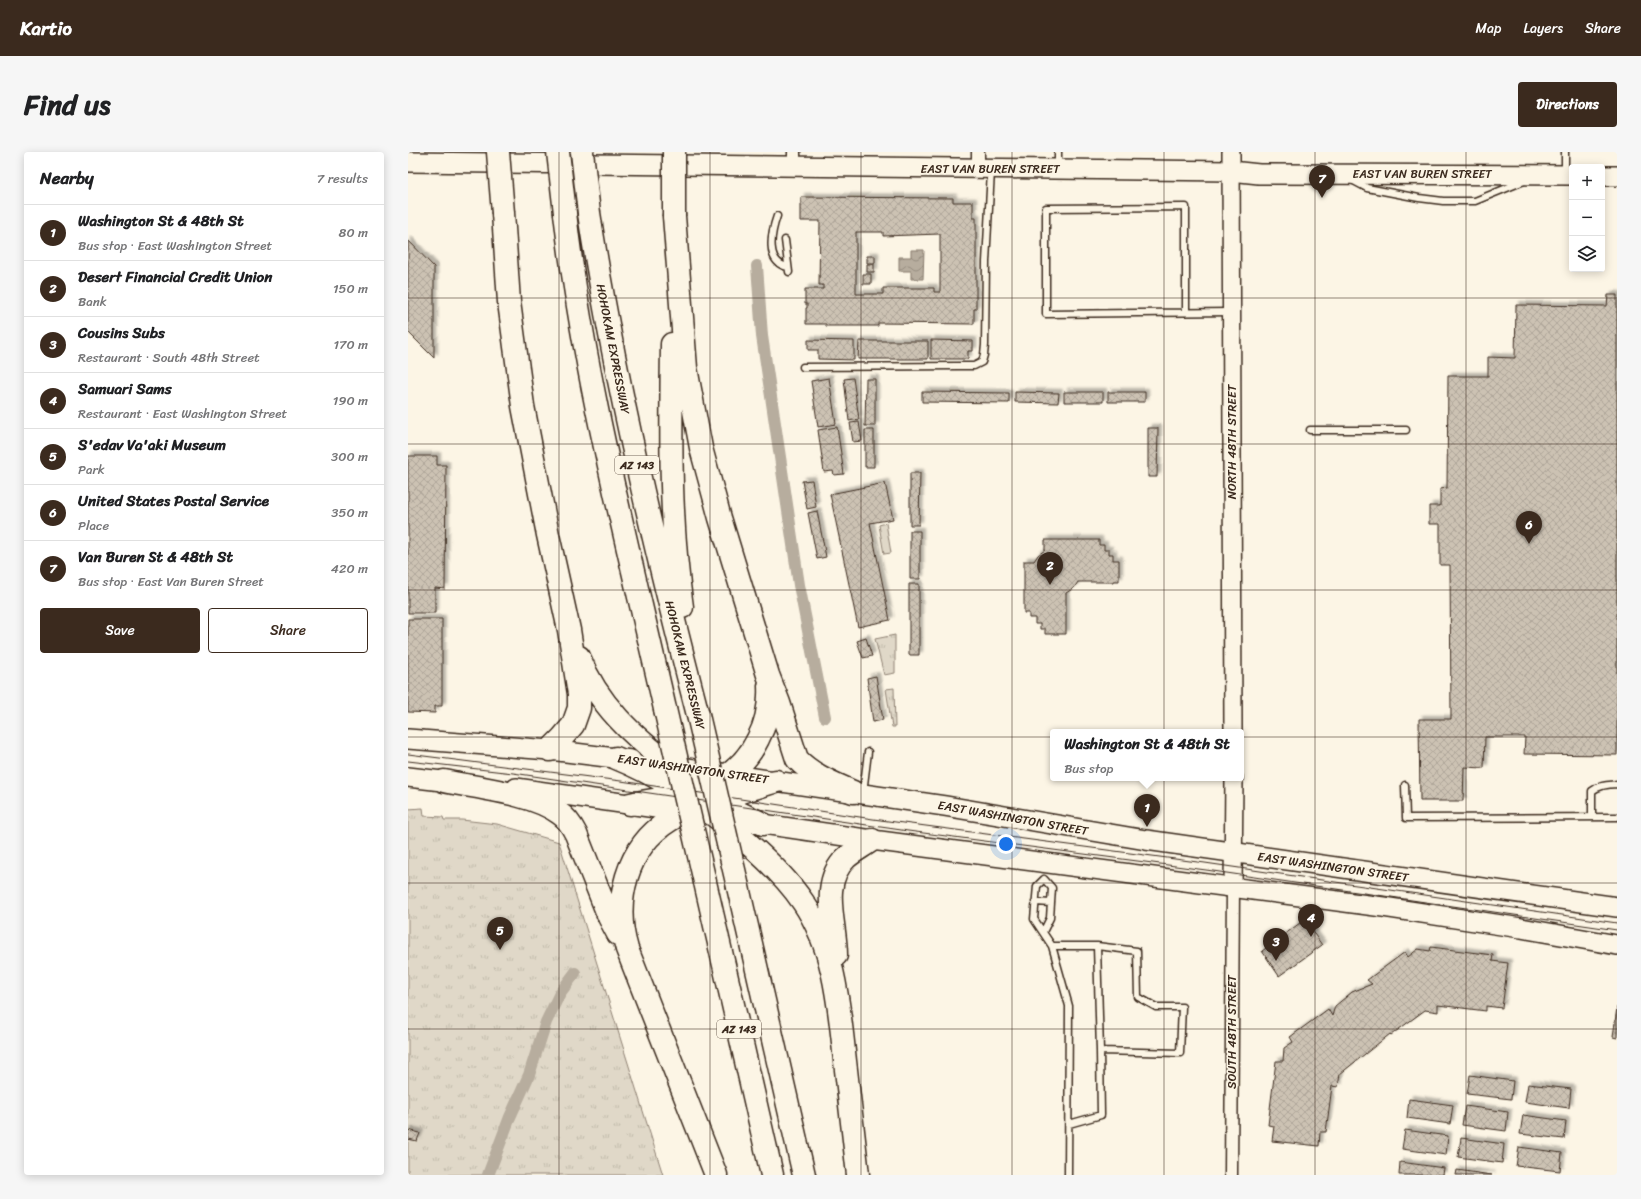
<!DOCTYPE html>
<html lang="en">
<head>
<meta charset="utf-8">
<style>
	body { margin:0; font-family:Sriracha,sans-serif; background:#f6f6f6; color:#202124 }
	.controls { position:absolute; right:12px; top:12px; display:grid; overflow:hidden; border-radius:4px; box-shadow:0 2px 10px #0003 }
	.controls button { width:36px; height:36px; display:grid; place-items:center; padding:0; border:0; border-bottom:1px solid #e0e0e0; background:#fff; color:#202124; font:20px sans-serif }
	.you { position:absolute; left:598px; top:692px; width:14px; height:14px; margin:-10px; border:3px solid #fff; border-radius:50%; background:#1a73e8; box-shadow:0 0 0 6px #1a73e833 }
	.badge { display:grid; place-items:center; width:26px; height:26px; border-radius:50%; background:#3b2a1e; color:#fff; font-size:13px; font-weight:700 }
	.pin { position:absolute; translate:-50% -33px; filter:drop-shadow(0 1px 2px #0008) }
	.pin::after { content:''; position:absolute; top:21px; width:14px; height:12px; background:inherit; clip-path:polygon(0 0,100% 0,50% 100%) }
	.popup { position:absolute; left:642px; top:577px; width:194px; height:52px; box-sizing:border-box; display:grid; place-content:center; border-radius:4px; background:#fff; filter:drop-shadow(0 1px 3px #0005); font-size:13px; white-space:nowrap; color:#757577 }
	.popup b { font-size:15px; color:#202124 }
	.popup::after { content:''; position:absolute; left:50%; top:100%; margin-left:-8px; border:8px solid transparent; border-top-color:#fff }
	.list { margin:0; padding:0; list-style:none }
	h2 { display:flex; justify-content:space-between; align-items:center; height:52px; margin:0; padding:0 16px; font-size:17px }
	h2 small { font-size:13px; font-weight:400; color:#757577 }
	.list li { display:grid; grid-template-columns:26px 1fr auto; gap:12px; align-items:center; box-sizing:border-box; height:56px; padding:0 16px; border-top:1px solid #e0e0e0 }
	.list b { display:block; font-size:15px; white-space:nowrap }
	.list p { margin:0; font-size:13px; white-space:nowrap; color:#757577 }
	.list em { font-size:13px; font-style:normal; color:#757577 }
	.actions { display:flex; gap:8px; padding:12px 16px }
	.actions a { flex:1; padding:9px 0; border:1px solid #3b2a1e; border-radius:4px; text-align:center; font-size:14px; color:#3b2a1e }
	.actions .main { background:#3b2a1e; color:#fff }
	.icon { flex:none; width:22px; height:22px; fill:none; stroke:currentColor; stroke-width:2; stroke-linecap:round; stroke-linejoin:round }
	.map { position:relative; flex:none; width:1209px; height:1023px; overflow:hidden; border-radius:4px }
	header { display:flex; align-items:center; gap:24px; box-sizing:border-box; height:56px; padding:0 20px; background:#3b2a1e; color:#fff }
	header strong { font-size:19px }
	nav { display:flex; gap:22px; margin-inline-start:auto; font-size:14px }
	.intro { display:flex; align-items:center; justify-content:space-between; box-sizing:border-box; height:96px; padding:0 24px }
	h1 { margin:0; font-size:28px }
	.button { padding:10px 18px; border-radius:4px; background:#3b2a1e; color:#fff; font-size:14px; font-weight:700 }
	main { display:flex; gap:24px; padding:0 24px }
	aside { flex:1; background:#fff; border-radius:4px; box-shadow:0 2px 10px #0003 }
	.map>svg:first-child { display:block }
</style>
</head>
<body>
<header>
<strong>Kartio</strong>
<nav><a>Map</a><a>Layers</a><a>Share</a></nav>
</header>
<div class="intro"><h1>Find us</h1><a class="button">Directions</a></div>
<main>
<aside>
<h2>Nearby<small>7 results</small></h2>
<ul class="list">
<li><span class="badge">1</span><div><b>Washington St &amp; 48th St</b><p>Bus stop · East Washington Street</p></div><em>80 m</em></li>
<li><span class="badge">2</span><div><b>Desert Financial Credit Union</b><p>Bank</p></div><em>150 m</em></li>
<li><span class="badge">3</span><div><b>Cousins Subs</b><p>Restaurant · South 48th Street</p></div><em>170 m</em></li>
<li><span class="badge">4</span><div><b>Samuari Sams</b><p>Restaurant · East Washington Street</p></div><em>190 m</em></li>
<li><span class="badge">5</span><div><b>S'edav Va'aki Museum</b><p>Park</p></div><em>300 m</em></li>
<li><span class="badge">6</span><div><b>United States Postal Service</b><p>Place</p></div><em>350 m</em></li>
<li><span class="badge">7</span><div><b>Van Buren St &amp; 48th St</b><p>Bus stop · East Van Buren Street</p></div><em>420 m</em></li>
</ul>
<div class="actions"><a class="main">Save</a><a>Share</a></div>
</aside>
<div class="map">
<svg width="1209" height="1023" viewBox="0 0 1209 1023">
	<defs>
		<pattern id="park-tufts" width="24" height="20" patternUnits="userSpaceOnUse"><rect width="24" height="20" fill="#e0d8c8"/><path d="M3 7l-1-3M5 7V3M7 7l1-3M15 17l-1-3M17 17v-4M19 17l1-3" fill="none" stroke="#c1baab"/></pattern>
		<pattern id="water-waves" width="16" height="10" patternUnits="userSpaceOnUse"><rect width="16" height="10" fill="#b7ad9e"/><path d="M0 5q4-4 8 0t8 0" fill="none" stroke="#968d80"/></pattern>
		<pattern id="building-cross-hatch" width="8" height="8" patternUnits="userSpaceOnUse"><rect width="8" height="8" fill="#ccc2b3"/><path d="M0 0l8 8M0 8l8-8" fill="none" stroke="#b0a79a"/></pattern>
		<filter id="shadow"><feDropShadow dx="3.5" dy="-3.5" stdDeviation="1" flood-color="#0004"/></filter>
	</defs>
	<rect width="100%" height="100%" fill="#fcf5e5"/>
	<filter id="ink" filterUnits="userSpaceOnUse"><feTurbulence type="fractalNoise" baseFrequency=".025" numOctaves="2"/><feDisplacementMap in="SourceGraphic" scale="8" xChannelSelector="R" yChannelSelector="G"/><feConvolveMatrix kernelMatrix="1 2 1 2 8 2 1 2 1" color-interpolation-filters="sRGB"/></filter>
	<g filter="url(#ink)">
		<!-- green -->
		<path fill="#e0d8c8" stroke="#8e8173" d="M 478,371 L 483,401 L 476,402 L 471,373 Z"/>
		<!-- park -->
		<path fill="url(#park-tufts)" stroke="#8e8173" d="M 487,483 L 487,521 L 476,523 L 467,487 Z
			M 486,536 L 487,575 L 484,575 L 478,537 Z
			M 15,656 L 16,664 L 35,665 L 36,668 L 54,668 L 89,672 L 151,690 L 255,1023 L 0,1023 L 0,657 Z"/>
		<!-- water -->
		<path fill="url(#water-waves)" stroke="#85796b" d="M 503,98 L 516,98 L 515,127 L 503,127 L 503,119 L 491,119 L 491,105 L 503,105 Z"/>
		<g fill="none" stroke-linecap="round" stroke-linejoin="round">
			<!-- canal -->
			<path stroke="#b7ad9e" stroke-width="12" d="M 349,114 L 354,184 L 391,433 L 417,565
				M 80,1023 L 102,965 L 121,923 L 138,870 L 152,841 L 167,821"/>
		</g>
		<!-- building -->
		<path fill="url(#building-cross-hatch)" stroke="#3b2a1e" fill-rule="evenodd" filter="url(#shadow)" d="M 393,45 L 545,46 L 545,50 L 565,50 L 565,66 L 568,66 L 568,157 L 566,157 L 566,172 L 470,171 L 470,174 L 418,174 L 418,172 L 398,172 L 398,156 L 399,156 L 399,152 L 397,152 L 397,137 L 415,137 L 415,133 L 411,133 L 412,69 L 393,69 ZM 448,80 L 475,80 L 475,84 L 532,82 L 532,140 L 526,140 L 526,136 L 475,136 L 475,142 L 448,142 Z
			M 0,88 L 26,115 L 26,206 L 0,180 Z
			M 459,104 L 467,104 L 467,111 L 459,111 Z
			M 459,112 L 466,112 L 466,120 L 459,120 Z
			M 455,122 L 463,122 L 463,132 L 455,132 Z
			M 1200,143 L 1209,143 L 1209,603 L 1116,602 L 1117,585 L 1077,585 L 1076,616 L 1056,615 L 1055,649 L 1012,649 L 1011,567 L 1043,567 L 1042,413 L 1032,413 L 1032,372 L 1021,372 L 1021,354 L 1032,354 L 1032,337 L 1039,336 L 1040,224 L 1080,224 L 1080,205 L 1107,206 L 1108,153 L 1199,154 Z
			M 400,188 L 446,189 L 446,208 L 410,207 L 410,198 L 400,198 Z
			M 523,188 L 565,189 L 565,199 L 560,199 L 560,207 L 523,207 Z
			M 451,189 L 520,189 L 520,207 L 450,207 Z
			M 421,226 L 428,272 L 410,275 L 403,229 Z
			M 445,226 L 451,267 L 441,269 L 436,227 Z
			M 458,227 L 467,227 L 467,274 L 457,274 Z
			M 514,240 L 601,241 L 601,251 L 514,250 Z
			M 607,240 L 651,241 L 650,251 L 607,250 Z
			M 656,240 L 695,240 L 695,250 L 656,250 Z
			M 700,240 L 737,240 L 737,250 L 700,250 Z
			M 451,270 L 454,289 L 445,290 L 442,271 Z
			M 429,275 L 436,322 L 426,323 L 425,319 L 416,320 L 410,278 Z
			M 740,276 L 750,276 L 749,325 L 740,325 Z
			M 457,278 L 466,278 L 466,315 L 457,315 Z
			M 0,304 L 29,304 L 29,313 L 38,313 L 37,437 L 27,436 L 27,461 L 0,461 Z
			M 502,321 L 512,321 L 511,373 L 502,373 Z
			M 404,328 L 408,355 L 399,357 L 394,329 Z
			M 477,331 L 485,367 L 462,371 L 482,468 L 450,475 L 422,342 Z
			M 409,359 L 418,405 L 409,407 L 400,361 Z
			M 502,379 L 512,379 L 512,427 L 502,427 Z
			M 637,388 L 691,388 L 691,393 L 696,393 L 696,398 L 701,398 L 701,402 L 705,402 L 705,408 L 711,408 L 711,429 L 705,429 L 705,430 L 670,430 L 666,436 L 658,441 L 658,482 L 637,482 L 637,477 L 632,477 L 632,472 L 627,472 L 627,466 L 621,466 L 621,461 L 616,461 L 616,409 L 626,409 L 630,403 L 637,398 Z
			M 501,432 L 511,432 L 511,503 L 501,503 Z
			M 0,467 L 34,467 L 34,554 L 27,554 L 27,561 L 0,560 Z
			M 458,486 L 464,504 L 455,506 L 449,489 Z
			M 468,524 L 475,568 L 465,570 L 459,526 Z
			M 896,768 L 914,793 L 871,824 L 854,799 Z
			M 1023,795 L 1085,803 L 1084,809 L 1100,811 L 1094,856 L 1078,854 L 1078,859 L 1030,853 L 1030,860 L 1017,858 L 983,883 L 982,882 L 932,922 L 930,935 L 924,934 L 918,980 L 912,980 L 911,994 L 864,989 L 866,974 L 860,973 L 868,909 L 875,909 L 876,896 L 885,890 L 882,885 L 920,857 L 924,864 L 927,854 L 944,840 L 964,832 L 959,828 L 997,800 L 1000,805 L 1010,797 L 1022,799 Z
			M 1209,855 L 1209,886 L 1205,885 Z
			M 1062,923 L 1105,929 L 1103,947 L 1059,942 Z
			M 1120,932 L 1163,937 L 1161,956 L 1117,950 Z
			M 1001,947 L 1045,953 L 1042,972 L 999,966 Z
			M 1057,954 L 1100,960 L 1098,979 L 1054,973 Z
			M 1115,963 L 1158,969 L 1156,987 L 1112,982 Z
			M 0,978 L 12,981 L 9,989 L 0,987 Z
			M 997,978 L 1040,984 L 1038,1003 L 994,997 Z
			M 1053,986 L 1096,992 L 1094,1011 L 1050,1005 Z
			M 1111,995 L 1154,1001 L 1152,1019 L 1108,1014 Z
			M 992,1010 L 1036,1016 L 1035,1023 L 991,1023 Z
			M 1049,1018 L 1084,1023 L 1048,1023 Z"/>
		<g fill="none" stroke-linecap="round" stroke-linejoin="round">
			<defs>
				<path id="lane" d="M 650,16 L 650,0
					M 1157,20 L 1157,0
					M 944,28 L 959,36 L 1011,46 L 1035,49 L 1067,49 L 1116,29
					M 369,64 C 363,81 357,111 380,115
					M 377,88 L 381,120
					M 778,160 L 778,55 L 638,56 L 638,162 L 823,160
					M 395,215 L 551,214 L 566,214 L 574,210 L 576,203 L 577,193 L 578,110 L 583,19
					M 902,278 L 998,278
					M 997,633 L 998,666 L 1209,665
					M 455,641 L 460,600
					M 1184,665 L 1184,639 C 1191,633 1200,633 1209,632
					M 627,750 L 643,751
					M 635,780 L 642,766 L 644,736 L 636,727 L 629,734 L 626,767 L 644,794 L 661,854 L 660,1023
					M 644,794 L 689,794 L 729,799 L 730,845 L 748,855 L 774,855 L 772,901 L 692,899 L 689,794
					M 661,972 L 693,963 L 692,899"/>
				<path id="street" d="M 570,0 L 570,17
					M 386,14 L 386,0
					M 823,1023 L 825,736"/>
				<path id="secondary" d="M 823,0 L 825,580
					M 825,736 L 826,626"/>
				<path id="primary" d="M 0,10 L 823,19 L 851,22 L 1164,23
					M 1194,24 L 1209,24
					M 0,587 L 142,598 L 223,608
					M 259,613 L 537,654 L 738,688 L 1209,755
					M 0,625 L 51,631
					M 108,636 L 283,661
					M 341,670 L 464,688 L 975,755 L 1113,776 L 1209,793"/>
				<path id="highway" d="M 95,61 L 101,150 L 115,254 L 140,383 L 161,478 L 171,542 L 171,556 L 165,573 L 154,586 L 142,598
					M 157,61 C 176,229 220,393 257,557
					M 181,61 C 207,231 247,397 290,563
					M 266,64 L 278,216 L 293,296 L 312,366 L 360,523 L 371,551 L 389,607 C 404,623 425,631 445,640
					M 264,192 C 263,279 261,368 274,455
					M 171,505 C 189,552 226,585 265,615 C 279,626 293,638 308,648 C 323,658 339,664 355,672
					M 208,606 C 250,623 288,648 323,677 C 349,698 376,722 395,750 C 427,797 431,854 437,909 C 441,947 446,985 450,1023
					M 36,629 C 69,636 124,641 151,661 C 159,666 164,674 168,682 L 201,765 L 210,782
					M 222,652 C 273,643 325,639 350,587 C 359,570 362,553 361,534
					M 297,730 L 364,1023
					M 330,735 L 396,1023
					M 428,803 C 428,770 411,732 438,706 C 446,699 456,694 464,688
					M 308,1023 L 219,797 C 205,750 218,695 262,668 C 290,651 336,640 368,629"/>
			</defs>
			<!-- lane casing -->
			<use href="#lane" stroke="#3b2a1e" stroke-width="9"/>
			<!-- street casing -->
			<use href="#street" stroke="#3b2a1e" stroke-width="15"/>
			<!-- secondary casing -->
			<use href="#secondary" stroke="#3b2a1e" stroke-width="20"/>
			<!-- primary casing -->
			<use href="#primary" stroke="#3b2a1e" stroke-width="22"/>
			<!-- highway casing -->
			<use href="#highway" stroke="#3b2a1e" stroke-width="25"/>
			<!-- lane -->
			<use href="#lane" stroke="#fcf5e5" stroke-width="6"/>
			<!-- street -->
			<use href="#street" stroke="#fcf5e5" stroke-width="12"/>
			<!-- secondary -->
			<use href="#secondary" stroke="#fcf5e5" stroke-width="17"/>
			<!-- primary -->
			<use href="#primary" stroke="#fcf5e5" stroke-width="19"/>
			<!-- highway -->
			<use href="#highway" stroke="#fcf5e5" stroke-width="22"/>
			<!-- tram -->
			<path stroke="#3b2a1e" stroke-width="1" d="M 0,602 L 213,629 L 465,667 L 797,711 L 1209,771
				M 0,609 L 105,621 L 500,679 L 798,718 L 1209,778"/>
			<defs>
				<path id="highway-bridge" d="M 90,0 L 95,61
					M 150,0 L 157,61
					M 174,0 L 181,61
					M 266,0 L 266,64
					M 257,557 L 297,730
					M 290,563 L 330,735"/>
			</defs>
			<!-- highway-bridge casing -->
			<use href="#highway-bridge" stroke="#3b2a1e" stroke-width="25" stroke-linecap="butt"/>
			<!-- highway-bridge -->
			<use href="#highway-bridge" stroke="#fcf5e5" stroke-width="22"/>
		</g>
	</g>
	<!-- grid -->
	<path fill="none" stroke="#3b2a1e" stroke-width="1" stroke-opacity="0.55" d="M 151,0 L 151,1023M 302,0 L 302,1023M 453,0 L 453,1023M 604,0 L 604,1023M 756,0 L 756,1023M 907,0 L 907,1023M 1058,0 L 1058,1023M 0,146 L 1209,146M 0,292 L 1209,292M 0,438 L 1209,438M 0,585 L 1209,585M 0,731 L 1209,731M 0,877 L 1209,877"/>
	<g text-anchor="middle" dominant-baseline="central" stroke-width="3" stroke-linejoin="round" paint-order="stroke">
		<!-- shield labels -->
		<g fill="#fcf5e5" stroke="#75675a" stroke-width="1">
			<rect x="207" y="304" width="44" height="18" rx="3"/>
			<rect x="309" y="868" width="44" height="18" rx="3"/>
		</g>
		<g font-size="11" font-weight="bold" fill="#3b2a1e">
			<text x="229" y="313">AZ 143</text>
			<text x="331" y="877">AZ 143</text>
		</g>
		<!-- street labels -->
		<g font-size="12" fill="#3b2a1e" stroke="#fcf5e5">
			<text x="582" y="17">EAST VAN BUREN STREET</text>
			<text x="1014" y="22">EAST VAN BUREN STREET</text>
			<text transform="translate(205 197) rotate(79)">HOHOKAM EXPRESSWAY</text>
			<text transform="translate(824 290) rotate(-90)">NORTH 48TH STREET</text>
			<text transform="translate(277 513) rotate(76)">HOHOKAM EXPRESSWAY</text>
			<text transform="translate(285 617) rotate(8)">EAST WASHINGTON STREET</text>
			<text transform="translate(605 666) rotate(10)">EAST WASHINGTON STREET</text>
			<text transform="translate(925 715) rotate(8)">EAST WASHINGTON STREET</text>
			<text transform="translate(824 880) rotate(-90)">SOUTH 48TH STREET</text>
		</g>
	</g>
</svg>
<div class="controls">
<button>+</button>
<button>−</button>
<button><svg class="icon" aria-label="layers" viewBox="0 0 24 24"><path d="M12 4l9 5-9 5-9-5zM3 14l9 5 9-5"/></svg></button>
</div>
<div class="you"></div>
<div class="pin badge" style="left:739px;top:675px">1</div>
<div class="popup"><b>Washington St &amp; 48th St</b>Bus stop</div>
<div class="pin badge" style="left:642px;top:433px">2</div>
<div class="pin badge" style="left:868px;top:809px">3</div>
<div class="pin badge" style="left:903px;top:785px">4</div>
<div class="pin badge" style="left:92px;top:798px">5</div>
<div class="pin badge" style="left:1121px;top:392px">6</div>
<div class="pin badge" style="left:914px;top:46px">7</div>
</div>
</main>
</body>
</html>
